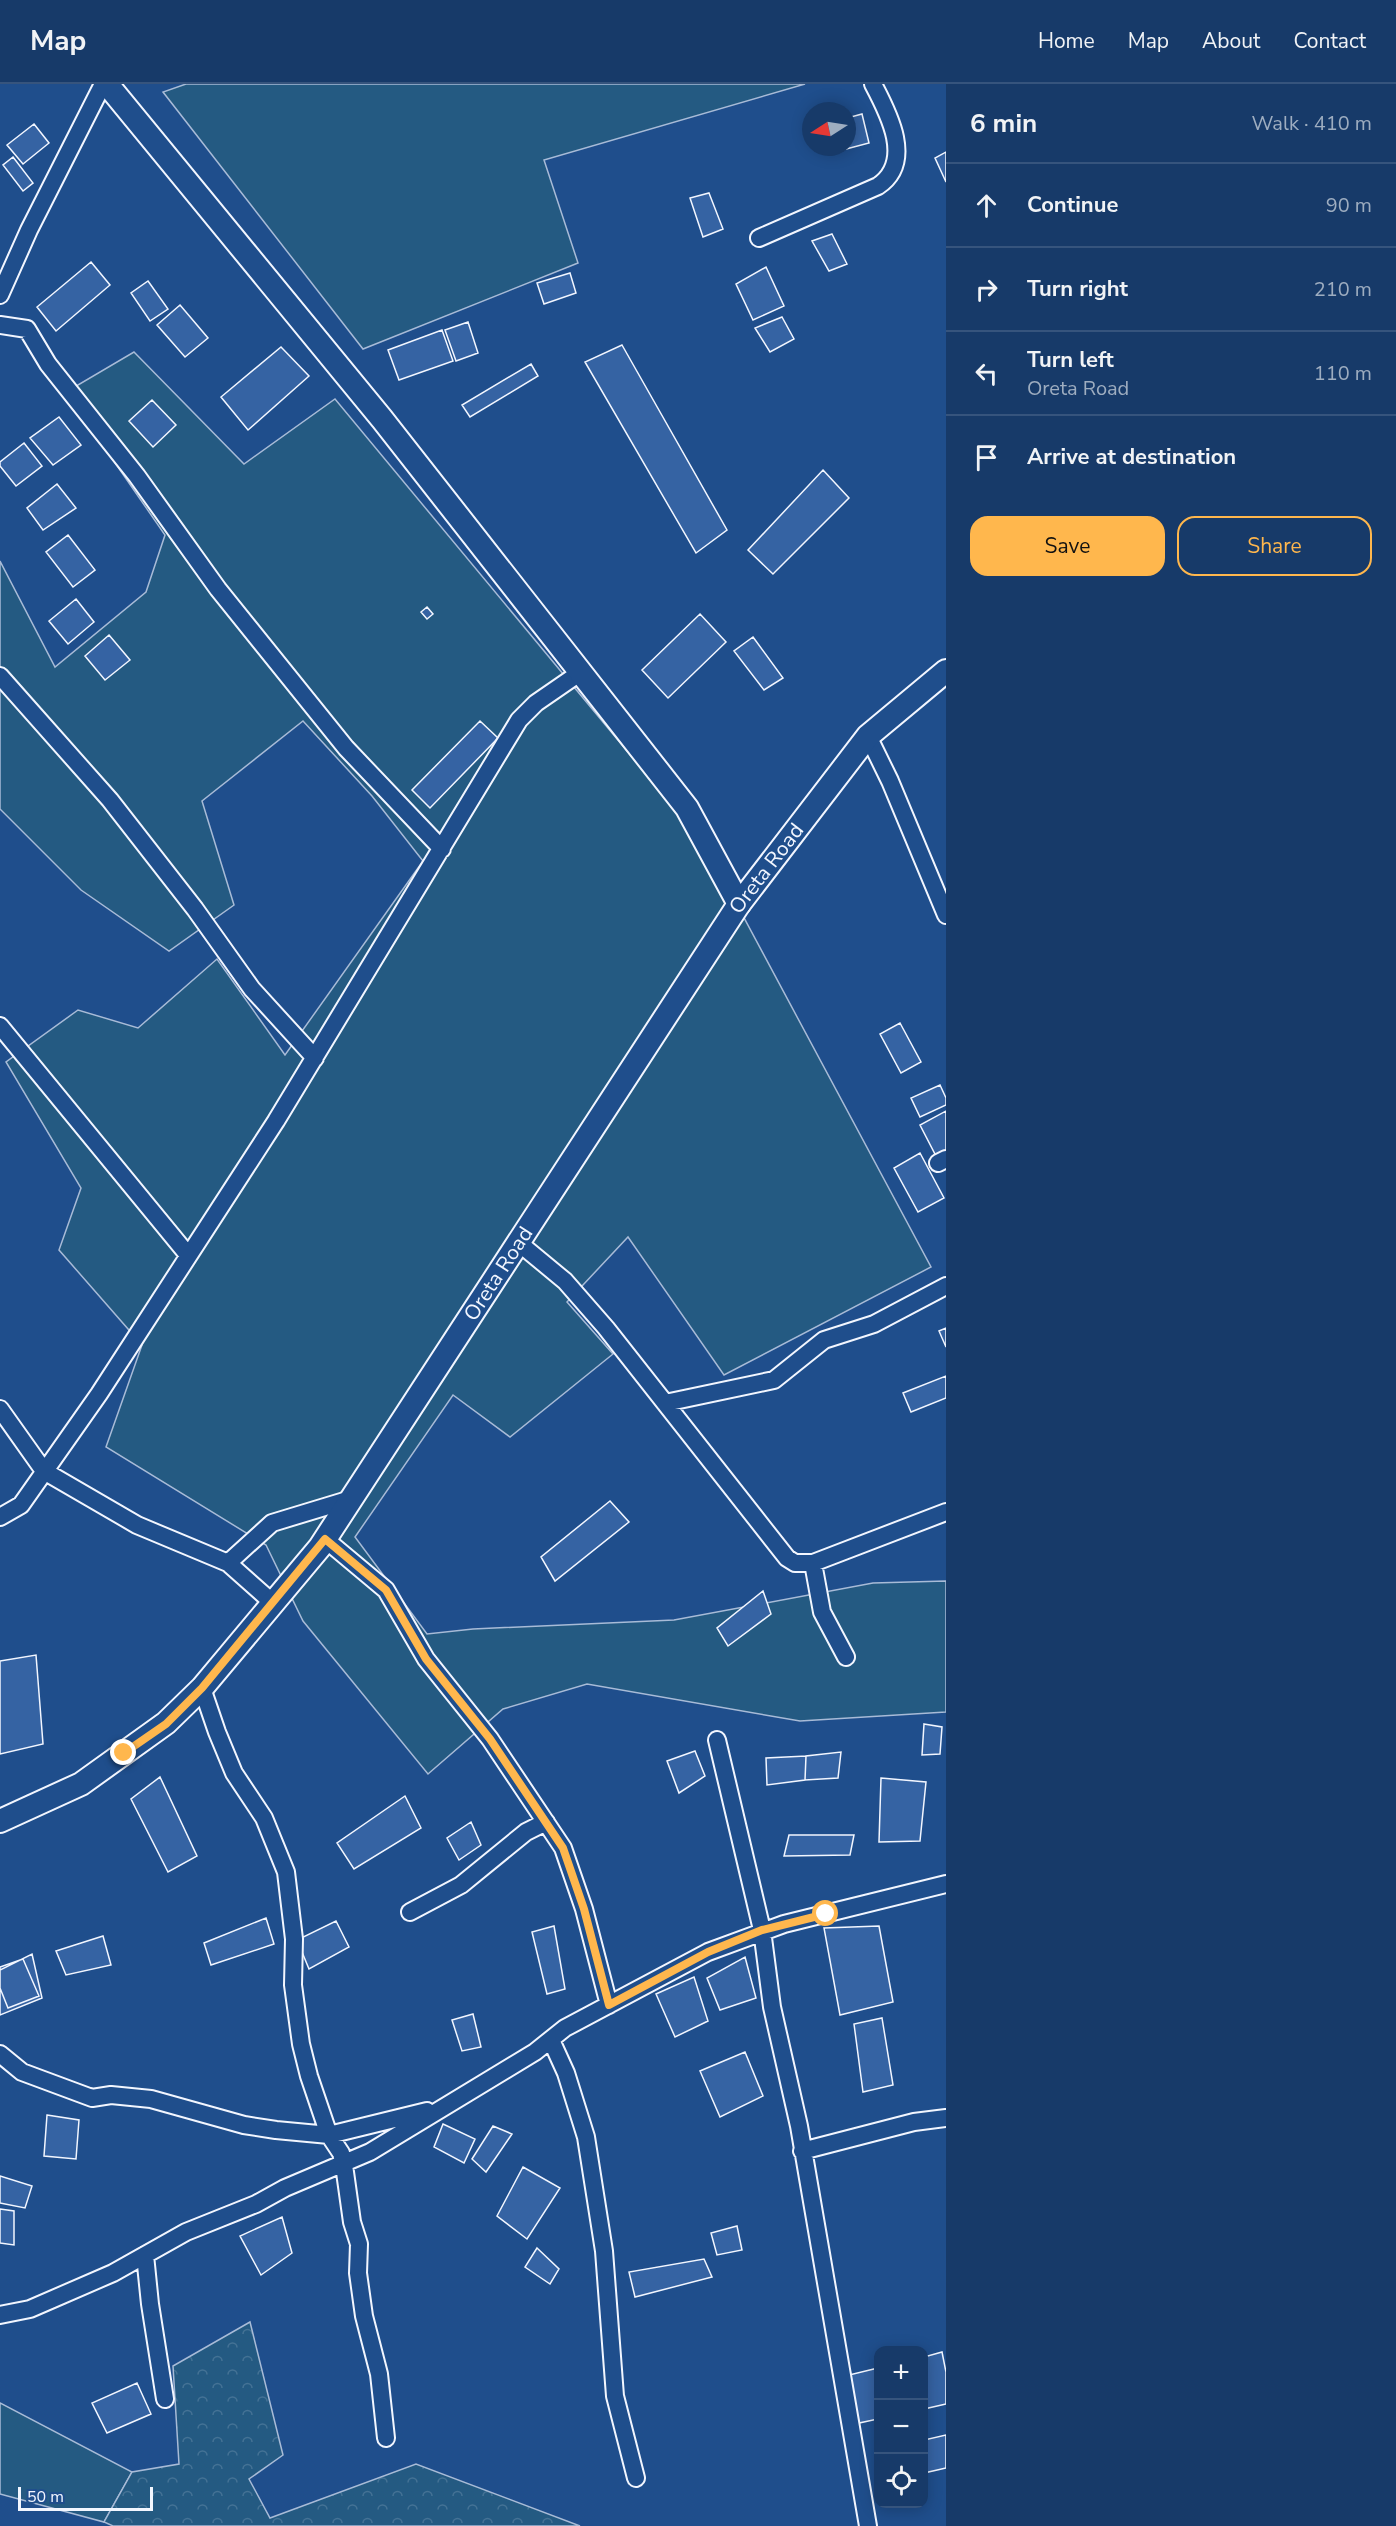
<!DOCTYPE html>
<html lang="en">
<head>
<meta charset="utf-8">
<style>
	body { margin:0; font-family:"Nunito Sans",sans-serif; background:#20416f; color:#f1f3f6 }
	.controls { position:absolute; right:18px; bottom:18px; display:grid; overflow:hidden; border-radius:12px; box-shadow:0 3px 15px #0003 }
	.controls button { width:54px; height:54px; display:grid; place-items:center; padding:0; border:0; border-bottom:2px solid #36547d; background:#173a69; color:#f1f3f6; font:30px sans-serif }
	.compass { position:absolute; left:802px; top:18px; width:54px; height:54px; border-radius:50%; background:#173a69; box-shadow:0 3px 15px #0003; rotate:258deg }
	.scale { position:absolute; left:18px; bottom:15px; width:135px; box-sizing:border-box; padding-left:6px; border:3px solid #f2f6ff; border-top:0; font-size:16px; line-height:21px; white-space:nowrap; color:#f2f6ff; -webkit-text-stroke:4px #1f4e8c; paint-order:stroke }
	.stop { position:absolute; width:18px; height:18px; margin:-14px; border:4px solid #ffb74d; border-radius:50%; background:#fff }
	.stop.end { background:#ffb74d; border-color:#fff; box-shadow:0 2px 6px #0008 }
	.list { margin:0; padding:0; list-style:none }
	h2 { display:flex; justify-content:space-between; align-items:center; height:78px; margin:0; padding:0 24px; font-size:26px }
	h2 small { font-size:20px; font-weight:400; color:#9eadc0 }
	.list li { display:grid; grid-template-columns:39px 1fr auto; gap:18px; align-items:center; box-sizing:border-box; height:84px; padding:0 24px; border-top:2px solid #36547d }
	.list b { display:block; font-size:22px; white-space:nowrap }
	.list p { margin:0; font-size:20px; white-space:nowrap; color:#9eadc0 }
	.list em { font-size:20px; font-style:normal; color:#9eadc0 }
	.actions { display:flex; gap:12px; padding:18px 24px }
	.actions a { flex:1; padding:14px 0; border:2px solid #ffb74d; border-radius:18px; text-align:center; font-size:21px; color:#ffb74d }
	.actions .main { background:#ffb74d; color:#111 }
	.icon { flex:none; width:33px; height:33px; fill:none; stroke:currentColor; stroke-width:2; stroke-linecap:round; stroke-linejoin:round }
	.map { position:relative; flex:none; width:946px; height:2442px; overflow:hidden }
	header { display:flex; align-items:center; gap:36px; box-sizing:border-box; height:84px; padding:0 30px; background:#173a69; border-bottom:2px solid #36547d }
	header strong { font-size:28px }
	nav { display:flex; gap:33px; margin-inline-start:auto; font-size:21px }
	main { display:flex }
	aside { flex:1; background:#173a69 }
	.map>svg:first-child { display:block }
</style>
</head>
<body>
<header>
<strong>Map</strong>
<nav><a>Home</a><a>Map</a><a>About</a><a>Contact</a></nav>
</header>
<main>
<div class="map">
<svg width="946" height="2442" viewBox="0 0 946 2442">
	<defs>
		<pattern id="forest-crowns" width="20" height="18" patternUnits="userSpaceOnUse" patternTransform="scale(1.5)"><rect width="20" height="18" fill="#245a82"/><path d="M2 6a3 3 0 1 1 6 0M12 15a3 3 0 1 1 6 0" fill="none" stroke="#447295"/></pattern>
	</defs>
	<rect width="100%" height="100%" fill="#1f4e8c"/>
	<!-- grass -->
	<path fill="#245a82" stroke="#a8bbd7" stroke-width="1.5" d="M 186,0 L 805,0 L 544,76 L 578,179 L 363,265 L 163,8 Z
		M 134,268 L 244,380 L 335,315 L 705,761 L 931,1183 L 724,1291 L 628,1153 L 567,1218 L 613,1270 L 510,1353 L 453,1311 L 355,1453 L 427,1550 L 473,1545 L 674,1536 L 873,1499 L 946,1497 L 946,1628 L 800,1637 L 587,1600 L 503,1625 L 428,1690 L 303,1537 L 266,1461 L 106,1363 L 142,1261 L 59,1166 L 81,1104 L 6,978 L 78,926 L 138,944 L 217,875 L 285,971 L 423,777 L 372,712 L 303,637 L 202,717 L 234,821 L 169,867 L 81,806 L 0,725 L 0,477 L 55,583 L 146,508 L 165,451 L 66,308 Z
		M 0,2319 L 132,2388 L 104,2438 L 0,2410 Z"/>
	<!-- forest -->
	<path fill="url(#forest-crowns)" stroke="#a8bbd7" stroke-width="1.5" d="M 250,2238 L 283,2371 L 249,2395 L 270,2434 L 416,2380 L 580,2442 L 113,2442 L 104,2438 L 132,2388 L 179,2380 L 173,2282 Z"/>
	<!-- building -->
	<path fill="#3563a3" stroke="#f2f6ff" stroke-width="1.5" d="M 862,30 L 869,59 L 827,70 L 825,63 L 847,63 L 847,34 Z
		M 34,40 L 49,59 L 23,80 L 7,61 Z
		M 946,68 L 946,98 L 935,74 Z
		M 13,73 L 33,99 L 23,107 L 3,81 Z
		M 709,109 L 723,145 L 703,153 L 690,114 Z
		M 832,150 L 847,180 L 829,187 L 812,157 Z
		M 91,178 L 110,201 L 56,247 L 37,223 Z
		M 766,183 L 784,222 L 753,236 L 736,200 Z
		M 570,189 L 576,209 L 544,220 L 537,199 Z
		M 148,197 L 168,225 L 150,237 L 131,209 Z
		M 180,221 L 208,254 L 185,273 L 157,241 Z
		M 782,233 L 794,255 L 770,268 L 755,244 Z
		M 468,238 L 478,269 L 456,277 L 445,246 Z
		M 442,246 L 453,277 L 399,296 L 388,266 Z
		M 622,261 L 727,446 L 696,469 L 585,278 Z
		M 281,263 L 309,292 L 248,346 L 221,313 Z
		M 531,280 L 538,292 L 470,333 L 462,321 Z
		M 152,316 L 176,341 L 153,363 L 129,337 Z
		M 59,333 L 81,361 L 53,381 L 30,354 Z
		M 24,359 L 42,382 L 16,402 L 0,382 L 0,378 Z
		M 823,386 L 849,414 L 773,490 L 748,466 Z
		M 57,400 L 76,424 L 43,446 L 27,424 Z
		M 68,451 L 95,486 L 73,503 L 46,468 Z
		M 76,515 L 94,538 L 68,560 L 49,537 Z
		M 427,523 L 433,530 L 427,535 L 421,528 Z
		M 700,530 L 726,558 L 668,614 L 642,586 Z
		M 109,551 L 130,576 L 105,596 L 85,572 Z
		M 753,553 L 783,594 L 764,606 L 734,567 Z
		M 480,637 L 498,654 L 430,724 L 412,706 Z
		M 900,939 L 921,978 L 901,989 L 880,950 Z
		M 940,1001 L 946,1014 L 946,1021 L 920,1033 L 911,1014 Z
		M 946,1027 L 946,1067 L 936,1072 L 920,1041 Z
		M 920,1069 L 944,1114 L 918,1128 L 894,1084 Z
		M 946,1244 L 946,1263 L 939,1247 Z
		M 946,1292 L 946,1314 L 911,1328 L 903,1309 Z
		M 610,1417 L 629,1438 L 555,1497 L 541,1473 Z
		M 763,1507 L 771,1530 L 728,1562 L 717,1544 Z
		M 36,1571 L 43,1660 L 0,1670 L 0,1577 Z
		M 924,1640 L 942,1643 L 940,1670 L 922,1671 Z
		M 695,1667 L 705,1692 L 679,1709 L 667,1677 Z
		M 841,1668 L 838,1694 L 805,1696 L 806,1672 Z
		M 806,1672 L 805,1696 L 767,1701 L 766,1674 Z
		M 160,1693 L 197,1772 L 168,1788 L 131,1715 Z
		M 881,1694 L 926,1698 L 920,1757 L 879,1758 Z
		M 405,1712 L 421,1744 L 354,1785 L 337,1759 Z
		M 471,1738 L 481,1761 L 459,1776 L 447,1754 Z
		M 789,1751 L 854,1751 L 850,1771 L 784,1772 Z
		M 266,1834 L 274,1860 L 211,1881 L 204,1859 Z
		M 336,1837 L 349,1863 L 309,1885 L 297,1856 Z
		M 554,1842 L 565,1905 L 547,1910 L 532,1848 Z
		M 879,1842 L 893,1918 L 840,1931 L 824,1844 Z
		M 103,1852 L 111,1881 L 66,1891 L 56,1867 Z
		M 32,1870 L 42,1914 L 0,1931 L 0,1886 Z
		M 745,1873 L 756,1914 L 720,1926 L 707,1894 Z
		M 23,1875 L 39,1912 L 8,1924 L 0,1904 L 0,1883 Z
		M 694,1893 L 708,1937 L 675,1953 L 656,1910 Z
		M 473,1930 L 481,1963 L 462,1967 L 452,1936 Z
		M 882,1934 L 893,2001 L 863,2008 L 854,1940 Z
		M 745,1968 L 763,2012 L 720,2033 L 700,1987 Z
		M 47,2031 L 79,2036 L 76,2075 L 44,2072 Z
		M 443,2040 L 475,2055 L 464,2079 L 434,2063 Z
		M 493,2042 L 512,2050 L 486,2088 L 472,2075 Z
		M 523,2083 L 560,2104 L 527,2155 L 497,2132 Z
		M 0,2092 L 32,2102 L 25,2124 L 0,2119 Z
		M 0,2125 L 14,2127 L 14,2161 L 0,2159 Z
		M 282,2133 L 292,2169 L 261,2191 L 240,2152 Z
		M 737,2142 L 742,2166 L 717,2171 L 711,2149 Z
		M 537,2164 L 559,2185 L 550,2200 L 525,2183 Z
		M 704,2175 L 712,2193 L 635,2213 L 629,2188 Z
		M 942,2268 L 946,2288 L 946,2320 L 924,2325 L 924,2273 Z
		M 878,2284 L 878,2335 L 859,2339 L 849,2291 Z
		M 137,2299 L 151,2330 L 107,2349 L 92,2319 Z
		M 946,2351 L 946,2384 L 924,2389 L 924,2356 Z"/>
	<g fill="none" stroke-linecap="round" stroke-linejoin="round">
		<defs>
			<path id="street" d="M 759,154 L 878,102 C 914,78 889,30 873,0
				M 0,211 L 29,146 L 103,0
				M 0,241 L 27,245 L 48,280 L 137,392 L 218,505 L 346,664 L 442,765
				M 0,592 L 110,716 L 195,825 L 252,905 L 315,974
				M 868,652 L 890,697 L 946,831
				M 0,942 L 188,1171
				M 938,1079 L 946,1075
				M 519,1159 L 565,1197 L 606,1244 L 787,1474 L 795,1479 L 813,1479 L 946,1428
				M 665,1319 L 774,1296 L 824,1256 L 874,1240 L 946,1202
				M 0,1325 L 44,1387 L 137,1441 L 228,1479 L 273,1519
				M 0,1433 L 21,1421 L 99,1310 L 276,1037 L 519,636 L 536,619 L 581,588
				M 325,1455 L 386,1506 L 426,1575 L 490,1655 L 563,1764 L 584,1825 L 609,1921
				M 228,1479 L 272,1439 L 351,1415
				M 813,1479 L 822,1528 L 846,1573
				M 202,1604 L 217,1648 L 234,1689 L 264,1734 L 286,1788 L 294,1855 L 293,1901 L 301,1960 L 309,1992 L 329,2051 L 341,2069 L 344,2081 L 352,2138 L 359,2160 L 358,2189 L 364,2232 L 379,2290 L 386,2354
				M 717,1656 L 762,1846 L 772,1923 L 799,2042 L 868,2442
				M 410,1828 L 461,1801 L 526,1748 L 546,1738
				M 551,1956 L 566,1989 L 586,2053 L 604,2167 L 615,2312 L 636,2394
				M 0,1970 L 22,1988 L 92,2014 L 111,2011 L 151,2015 L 244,2041 L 276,2046 L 329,2051 L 427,2027
				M 802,2067 L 914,2038 L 946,2034
				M 145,2171 L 150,2220 L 165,2315
				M 0,2231 L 30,2225 L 113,2189 L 186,2148 L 256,2120 L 285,2104 L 370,2068 L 535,1968 L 565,1944 L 708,1868 L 784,1840 L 946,1800"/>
			<g id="secondary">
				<path d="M 107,0 L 382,335 L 687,724 L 739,820"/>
				<path id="s1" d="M 0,1737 L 81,1700 L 166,1639 L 202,1604 L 320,1463 L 739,820 L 868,652 L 946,587"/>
			</g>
		</defs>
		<!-- street casing -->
		<use href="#street" stroke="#f2f6ff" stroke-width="20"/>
		<!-- secondary casing -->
		<use href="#secondary" stroke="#f2f6ff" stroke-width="26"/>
		<!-- street -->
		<use href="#street" stroke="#1f4e8c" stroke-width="16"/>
		<!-- secondary -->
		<use href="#secondary" stroke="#1f4e8c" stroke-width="22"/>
	</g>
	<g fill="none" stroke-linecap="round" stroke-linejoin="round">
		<!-- route -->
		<path stroke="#ffb74d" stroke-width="8" d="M 124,1669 L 166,1640 L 202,1604 L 325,1455 L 386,1506 L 426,1575 L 490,1655 L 563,1764 L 584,1825 L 609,1921 L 708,1868 L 762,1846 L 826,1830"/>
	</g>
	<g text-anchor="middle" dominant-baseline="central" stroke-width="4.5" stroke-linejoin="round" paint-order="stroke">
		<!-- street labels -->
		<g font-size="21" fill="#f2f6ff" stroke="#1f4e8c">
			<text stroke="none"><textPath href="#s1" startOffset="1240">Oreta Road</textPath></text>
			<text stroke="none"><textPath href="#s1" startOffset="754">Oreta Road</textPath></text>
		</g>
	</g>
</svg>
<div class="controls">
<button>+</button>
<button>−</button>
<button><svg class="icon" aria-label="locate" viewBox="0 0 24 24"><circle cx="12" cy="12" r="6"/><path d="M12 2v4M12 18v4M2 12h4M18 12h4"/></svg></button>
</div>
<svg class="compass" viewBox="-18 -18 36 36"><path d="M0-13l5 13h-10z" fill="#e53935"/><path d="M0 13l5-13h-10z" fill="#9eadc0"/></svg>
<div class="scale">50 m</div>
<div class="stop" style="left:826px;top:1830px"></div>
<div class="stop end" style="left:124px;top:1669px"></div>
</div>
<aside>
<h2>6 min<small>Walk · 410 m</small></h2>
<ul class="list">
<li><svg class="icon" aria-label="ahead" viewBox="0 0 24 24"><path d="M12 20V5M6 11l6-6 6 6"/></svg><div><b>Continue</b></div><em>90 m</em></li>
<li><svg class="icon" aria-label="right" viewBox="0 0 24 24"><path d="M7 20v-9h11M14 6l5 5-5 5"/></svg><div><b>Turn right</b></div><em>210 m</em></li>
<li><svg class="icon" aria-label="left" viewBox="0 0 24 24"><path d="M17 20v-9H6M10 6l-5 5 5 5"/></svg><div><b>Turn left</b><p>Oreta Road</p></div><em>110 m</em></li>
<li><svg class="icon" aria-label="arrive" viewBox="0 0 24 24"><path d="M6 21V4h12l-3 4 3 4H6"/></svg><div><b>Arrive at destination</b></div></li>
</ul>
<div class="actions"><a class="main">Save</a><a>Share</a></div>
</aside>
</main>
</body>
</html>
